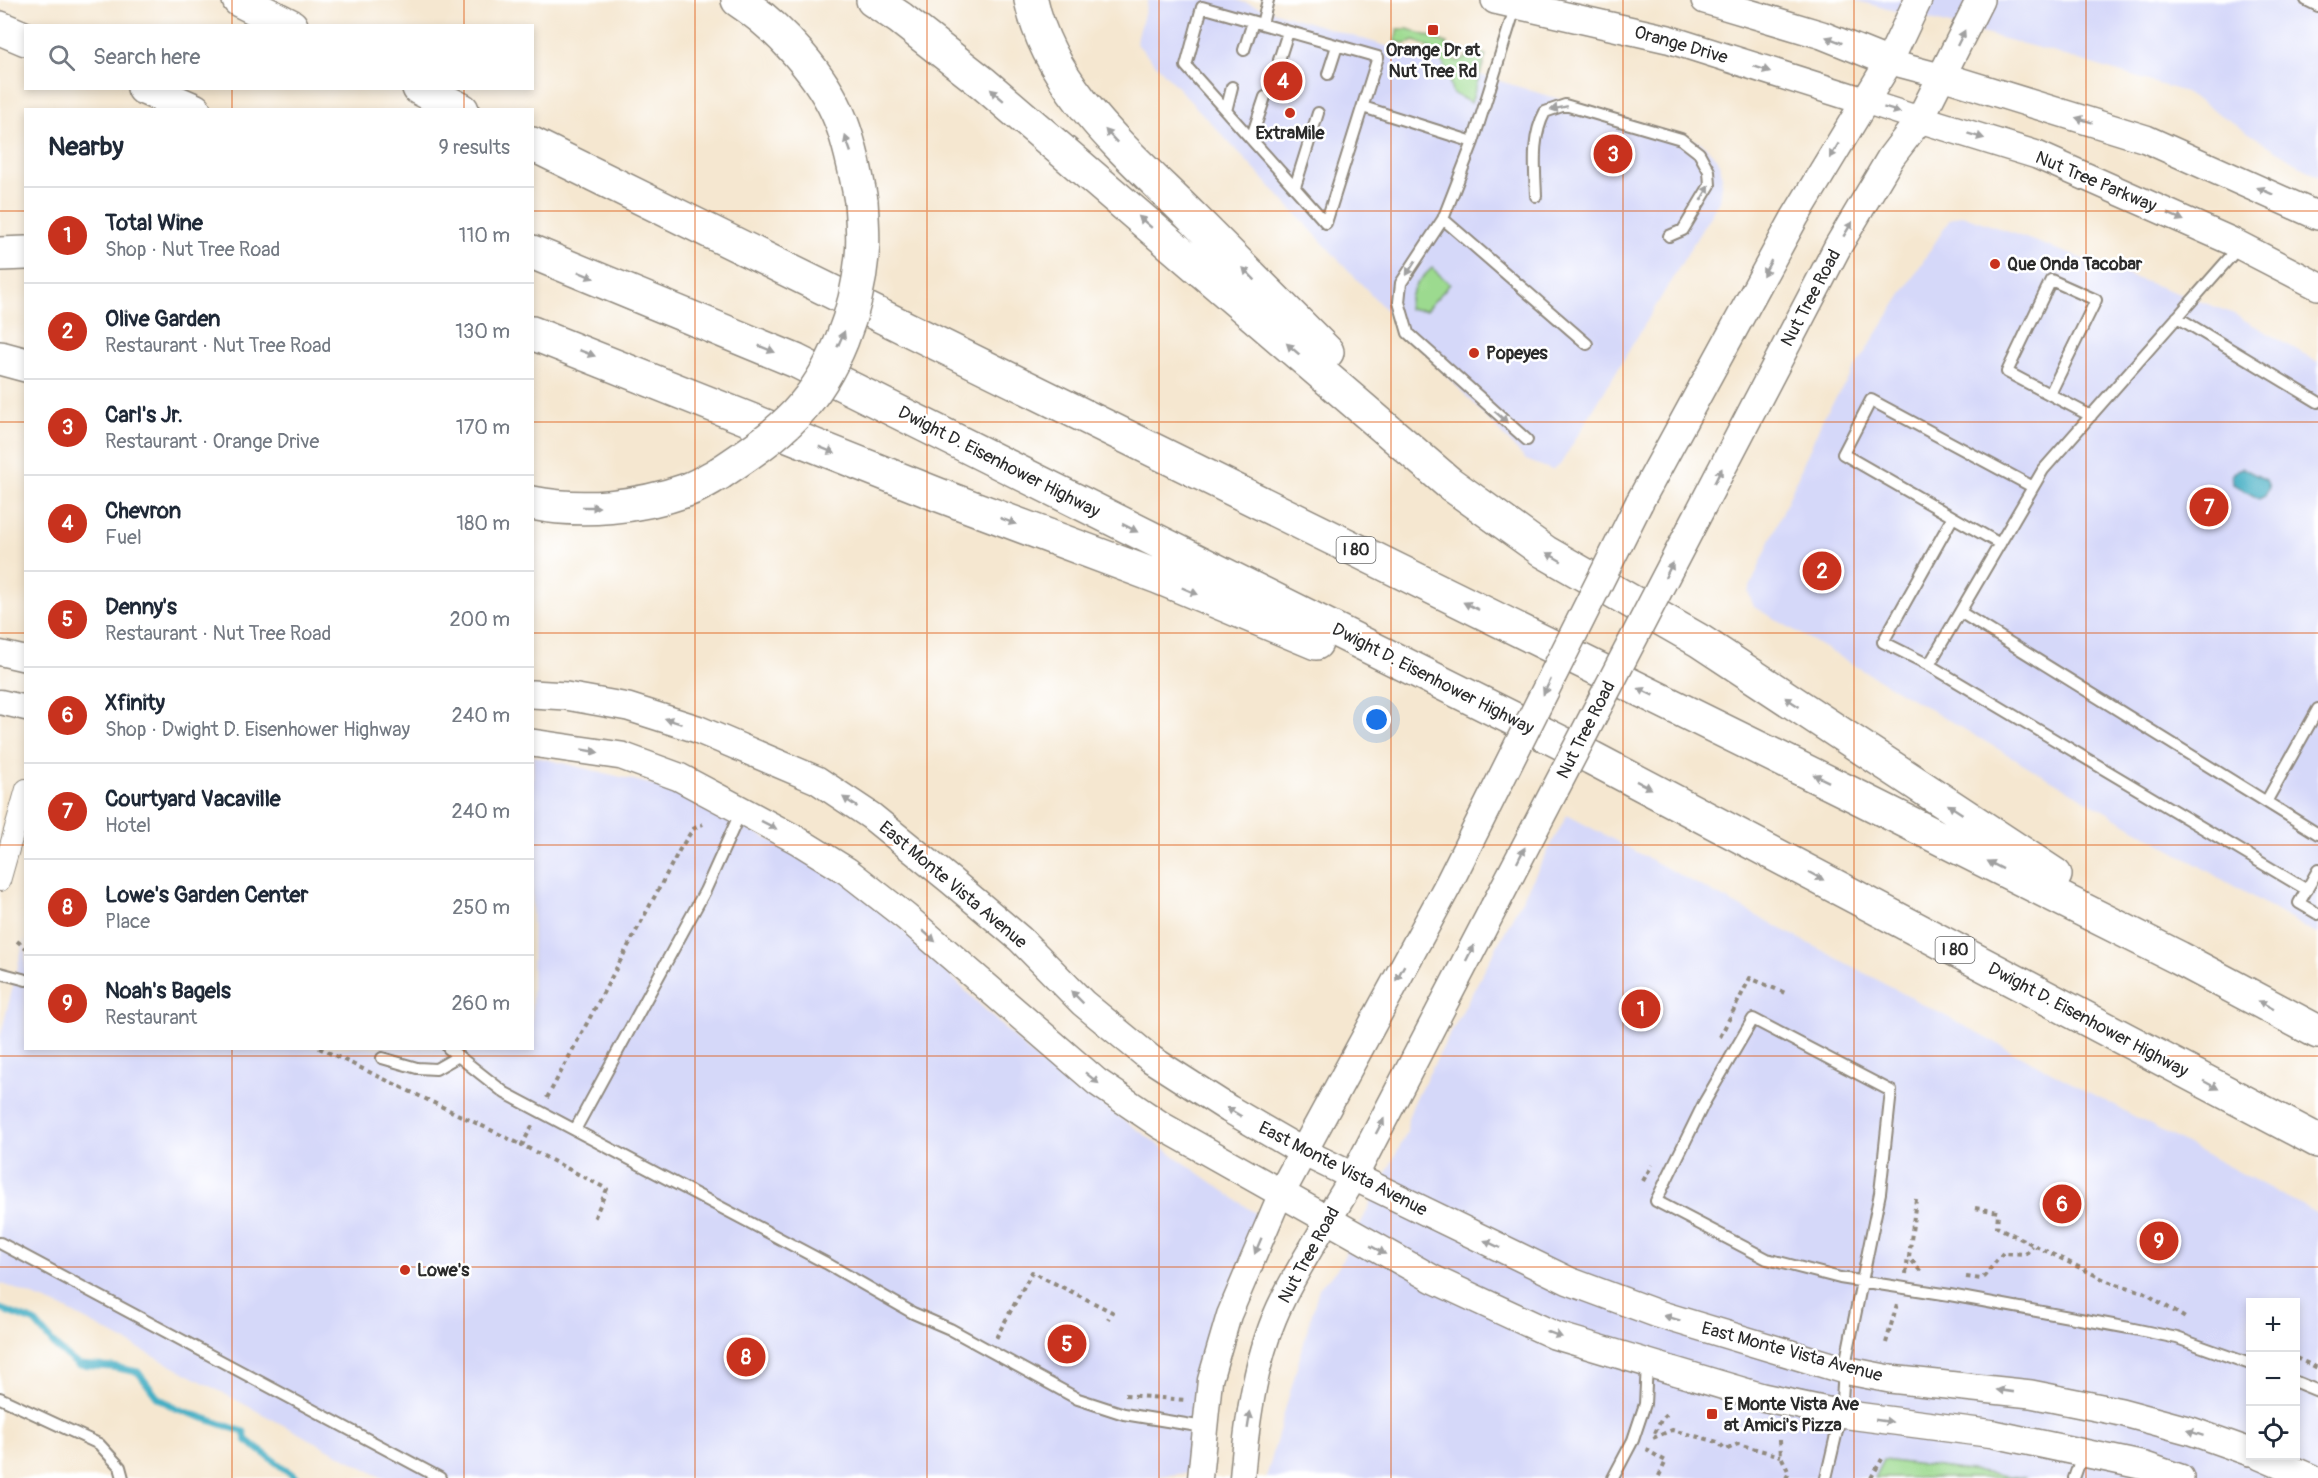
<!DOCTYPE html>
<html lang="en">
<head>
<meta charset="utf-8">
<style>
	body { margin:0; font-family:Pangolin,sans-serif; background:#f2f2f3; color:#1f2937 }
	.controls { position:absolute; right:18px; bottom:18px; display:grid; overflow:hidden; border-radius:0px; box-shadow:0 3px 9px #0003 }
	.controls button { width:54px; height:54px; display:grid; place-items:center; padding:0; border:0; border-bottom:2px solid #e0e1e3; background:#fff; color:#1f2937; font:30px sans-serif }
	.you { position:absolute; left:1377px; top:720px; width:21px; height:21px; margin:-15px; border:4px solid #fff; border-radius:50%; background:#1a73e8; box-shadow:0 0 0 9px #1a73e833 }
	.badge { display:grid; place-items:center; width:39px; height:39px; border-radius:50%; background:#c8321e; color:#fff; font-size:20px; font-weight:700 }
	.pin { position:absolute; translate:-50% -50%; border:3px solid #fff; box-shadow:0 2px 6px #0006 }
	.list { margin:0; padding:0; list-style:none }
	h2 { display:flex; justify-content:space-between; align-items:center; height:78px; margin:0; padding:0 24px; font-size:26px }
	h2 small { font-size:20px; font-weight:400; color:#747a83 }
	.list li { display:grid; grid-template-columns:39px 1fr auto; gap:18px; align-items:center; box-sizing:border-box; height:96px; padding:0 24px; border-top:2px solid #e0e1e3 }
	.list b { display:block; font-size:22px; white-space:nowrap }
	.list p { margin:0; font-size:20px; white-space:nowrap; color:#747a83 }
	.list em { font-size:20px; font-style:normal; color:#747a83 }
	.icon { flex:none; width:33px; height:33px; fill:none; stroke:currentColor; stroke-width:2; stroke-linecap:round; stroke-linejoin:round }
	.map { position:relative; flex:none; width:2318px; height:1478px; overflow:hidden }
	.search { position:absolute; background:#fff; box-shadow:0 3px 9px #0003; left:24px; top:24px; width:510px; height:66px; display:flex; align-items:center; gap:15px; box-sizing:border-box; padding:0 21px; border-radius:0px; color:#747a83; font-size:22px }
	.panel { position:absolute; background:#fff; box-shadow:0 3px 9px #0003; left:24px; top:108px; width:510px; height:942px; border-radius:0px }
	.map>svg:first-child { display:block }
</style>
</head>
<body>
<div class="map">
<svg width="2318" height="1478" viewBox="0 0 2318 1478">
	<rect width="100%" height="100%" fill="#fff"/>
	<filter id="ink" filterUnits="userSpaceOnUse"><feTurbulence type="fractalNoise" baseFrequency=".0167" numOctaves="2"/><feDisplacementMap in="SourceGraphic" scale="12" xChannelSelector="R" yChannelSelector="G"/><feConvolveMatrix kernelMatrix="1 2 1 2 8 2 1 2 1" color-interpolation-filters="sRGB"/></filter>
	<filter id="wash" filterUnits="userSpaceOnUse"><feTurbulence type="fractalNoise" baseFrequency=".008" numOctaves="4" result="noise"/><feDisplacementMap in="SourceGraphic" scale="24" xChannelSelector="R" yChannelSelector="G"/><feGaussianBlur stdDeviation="1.35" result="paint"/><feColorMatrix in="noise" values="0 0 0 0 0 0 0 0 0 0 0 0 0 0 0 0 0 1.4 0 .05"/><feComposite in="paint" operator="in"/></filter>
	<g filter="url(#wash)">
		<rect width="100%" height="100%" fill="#f5e7d0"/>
		<!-- built -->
		<path fill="#d5d8f9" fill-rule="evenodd" d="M 1148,0 L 1236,0 L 1702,143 L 1718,159 L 1722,176 L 1719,201 L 1560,465 L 1552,470 L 1526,460 L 1136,43 Z
			M 1853,0 L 2318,0 L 2318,177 L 2185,92 L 2039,48 Z
			M 1962,215 L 2232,313 L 2318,362 L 2318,935 L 1754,607 L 1748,592 L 1823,418 L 1950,219 Z
			M 533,756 L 671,789 L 855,884 L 1032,1055 L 1258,1215 L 1212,1367 L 1205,1471 L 1143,1478 L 383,1478 L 61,1307 L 0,1283 L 0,1038 L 25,938 L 26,1048 L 532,1048 Z
			M 1567,815 L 2318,1214 L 2318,1478 L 1266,1478 L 1319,1288 L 1338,1268 L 1407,1132 L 1408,1118 L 1415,1100 ZM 2250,1302 L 2296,1302 L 2296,1456 L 2250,1456 Z"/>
		<!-- green -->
		<path fill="#9cda8f" stroke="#64825d" stroke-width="1.5" d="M 1398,29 L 1408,29 L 1447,43 C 1447,52 1449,57 1457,61 L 1465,59 L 1471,50 L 1486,55 L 1471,103 L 1452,93 C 1448,68 1441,51 1415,41 L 1406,44 L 1395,41 Z
			M 1432,268 L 1450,284 L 1426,310 L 1408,309 C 1409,290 1418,281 1432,268 Z
			M 1883,1460 L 2026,1478 L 1874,1478 Z"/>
		<!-- water -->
		<path fill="#45afc4" stroke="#386d78" stroke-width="1.5" d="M 2242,468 L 2266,480 L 2269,487 L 2265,496 L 2259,499 L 2233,484 L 2232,475 L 2237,470 Z"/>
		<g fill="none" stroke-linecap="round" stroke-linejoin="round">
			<!-- stream -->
			<path stroke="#45afc4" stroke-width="7" d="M 0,1309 L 35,1322 L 57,1348 L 78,1365 L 112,1367 L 138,1372 L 157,1397 L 175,1408 L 244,1432 L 246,1440 L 297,1478"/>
		</g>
	</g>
	<g filter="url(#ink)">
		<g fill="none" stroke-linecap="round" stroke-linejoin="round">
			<defs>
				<path id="service" d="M 2306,0 L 2318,6
					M 1516,5 L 1473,142 L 1443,219 L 1587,344
					M 1202,7 L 1378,57 L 1326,223 L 1186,66 Z
					M 1262,24 L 1268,0
					M 1244,50 L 1253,22
					M 1279,60 L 1288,32
					M 1328,74 L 1337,46
					M 1363,107 L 1473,142
					M 1226,111 L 1232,87
					M 1251,139 L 1265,97
					M 1295,187 L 1318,113
					M 1536,196 C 1535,167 1531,138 1545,112 L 1565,105 L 1681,139 L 1699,153 L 1709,171 L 1710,185 L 1683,230 L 1669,236
					M 1443,219 L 1401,283 L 1399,302 L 1408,333 L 1527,440
					M 2240,246 L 2043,470 L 1929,665 L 2307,890
					M 2177,317 L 2318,402
					M 2050,394 L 2096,300 L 2051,280 L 2007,372 L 2091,416
					M 2000,544 L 1843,454 L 1871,400 L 2033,487
					M 1960,612 L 2318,834
					M 1929,665 L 1883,642 L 1953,517
					M 2266,802 L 2318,709
					M 2318,870 L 2299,903 L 2318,914
					M 0,973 L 26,980
					M 448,1048 L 505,1093 L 826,1263 L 913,1313 L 950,1329 L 1078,1399 L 1124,1414 L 1204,1427
					M 382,1058 L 417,1068 L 436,1069 L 457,1057
					M 575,1130 L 705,891 L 741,811
					M 0,1243 L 440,1478
					M 2296,1382 L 2318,1391
					M 0,1398 L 99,1444 L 120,1467 L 123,1478
					M 1613,1478 L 1633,1440 L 1645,1404 L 1647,1364
					M 1826,1478 L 1841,1414 L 1844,1370 L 1880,1193 L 1891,1091 L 1753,1019 L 1704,1103 L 1656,1201 L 1767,1259 L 1840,1278 L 1950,1295 L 2129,1328 L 2177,1338 L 2250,1364
					M 2074,1478 L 2083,1453"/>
				<path id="minor" d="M 0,881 L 26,789"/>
				<path id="tertiary" d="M 1889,62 L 1942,76
					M 1864,101 L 1920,119
					M 0,653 L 26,659
					M 0,702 L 26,708
					M 1200,1478 L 1210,1380 L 1229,1315 L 1281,1193
					M 1242,1478 C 1247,1420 1256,1352 1283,1299 C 1296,1272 1313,1246 1328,1219"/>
				<path id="secondary" d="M 1495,0 L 1668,39 L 1864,101
					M 1705,0 L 1822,35 L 1889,62
					M 1942,76 L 2146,139 L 2318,216
					M 1920,119 L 2037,155 L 2231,241 L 2318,286
					M 1639,503 L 1795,217 L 1889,62 L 1918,0
					M 1691,528 L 1838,246 L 1891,157 L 1920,119 L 1980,0
					M 532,694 L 566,696 L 628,707 L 697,729 L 817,780 L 871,816 L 950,880 L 1020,939 L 1083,1003 L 1151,1059 L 1229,1109 L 1303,1152 L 1569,1281 L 1658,1314 L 1844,1370 L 1890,1379 L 2031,1394 L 2121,1412 L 2191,1431 L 2250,1452
					M 532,743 L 622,756 L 679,777 L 797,840 L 847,871 L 906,917 L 1097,1082 L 1162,1126 L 1433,1279 L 1554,1335 L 1762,1397 L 1841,1414 L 1994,1434 L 2145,1466 L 2180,1478
					M 1281,1193 L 1448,885
					M 1328,1219 L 1353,1178 L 1494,907
					M 2260,1456 L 2311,1478"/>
				<path id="motorway" d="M 239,0 L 291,26
					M 738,0 C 779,27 823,75 841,121 C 851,147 856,173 861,201
					M 873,0 L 900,18 L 983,83 L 1449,483 L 1545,552 L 1700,641 L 2055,875
					M 1031,0 C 1050,90 1130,155 1192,217 C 1237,262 1282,307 1327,352
					M 0,28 L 26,39
					M 144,88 L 194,110
					M 419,88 L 462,110
					M 532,144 L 1862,799 L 2179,958 L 2318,1032
					M 532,252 L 796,361 L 1592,758 L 2318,1141
					M 0,254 L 26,253
					M 532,333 L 939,495 L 1158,577 L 1316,643
					M 0,358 L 26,365
					M 532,503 C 583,513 639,507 687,490 C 699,486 709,479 720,473"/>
			</defs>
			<!-- service casing -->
			<use href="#service" stroke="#90897e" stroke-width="14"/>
			<!-- minor casing -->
			<use href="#minor" stroke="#90897e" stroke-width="22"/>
			<!-- tertiary casing -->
			<use href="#tertiary" stroke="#90897e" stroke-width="27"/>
			<!-- secondary casing -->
			<use href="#secondary" stroke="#90897e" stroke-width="30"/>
			<!-- motorway casing -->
			<use href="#motorway" stroke="#90897e" stroke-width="36"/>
			<!-- path -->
			<path stroke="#90897e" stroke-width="4" stroke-dasharray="4.5 4.5" stroke-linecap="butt" d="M 17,941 L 26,948
				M 1720,1037 L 1750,978 L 1785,993
				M 319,1048 L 522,1145
				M 547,1098 L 680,849 L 693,829 L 703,824
				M 532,1126 L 522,1145 L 607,1189 L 594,1219
				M 1643,1181 L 1652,1165
				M 1916,1199 L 1909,1257 L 1921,1272
				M 1975,1208 L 1998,1212 L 1997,1227 L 2107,1281 L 2143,1292 L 2187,1319
				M 1906,1274 L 1908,1257
				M 1966,1277 L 1982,1279 L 2003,1253 L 2026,1254 L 2032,1246
				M 999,1337 L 997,1336 L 1032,1272 L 1112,1312 L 1108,1319
				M 1886,1343 L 1897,1304
				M 2296,1358 L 2318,1368
				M 1125,1395 L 1186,1400
				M 1655,1433 L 1661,1420 L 1670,1411
				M 1653,1438 L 1672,1430 L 1718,1442 L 1726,1450 L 1738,1444 L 1781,1456
				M 1780,1440 L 1781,1456 L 1789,1473 L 1786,1478
				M 1649,1448 L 1648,1451 L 1666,1461 L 1658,1478
				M 1871,1478 L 1882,1459"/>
			<!-- service -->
			<use href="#service" stroke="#fff" stroke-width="10"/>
			<!-- minor -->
			<use href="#minor" stroke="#fff" stroke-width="20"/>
			<!-- tertiary -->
			<use href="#tertiary" stroke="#fff" stroke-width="24"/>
			<!-- secondary -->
			<use href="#secondary" stroke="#fff" stroke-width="27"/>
			<!-- motorway -->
			<use href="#motorway" stroke="#fff" stroke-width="33"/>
			<defs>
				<path id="secondary-bridge" d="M 1448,885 L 1639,503
					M 1494,907 L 1691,528"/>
				<path id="motorway-bridge" d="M 720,473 C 747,455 774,437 796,414 C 835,372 857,312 862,256 C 864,238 862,219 861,201"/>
			</defs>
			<!-- secondary-bridge casing -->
			<use href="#secondary-bridge" stroke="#90897e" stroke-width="30" stroke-linecap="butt"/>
			<!-- motorway-bridge casing -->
			<use href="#motorway-bridge" stroke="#90897e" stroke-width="36" stroke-linecap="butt"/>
			<!-- secondary-bridge -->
			<use href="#secondary-bridge" stroke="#fff" stroke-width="27"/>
			<!-- motorway-bridge -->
			<use href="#motorway-bridge" stroke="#fff" stroke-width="33"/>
		</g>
		<!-- one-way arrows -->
		<defs><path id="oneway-solid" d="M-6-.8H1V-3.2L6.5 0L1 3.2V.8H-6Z" transform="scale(1.5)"/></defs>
		<g fill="#a0a0a0">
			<use href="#oneway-solid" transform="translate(1961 38) rotate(-64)"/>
			<use href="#oneway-solid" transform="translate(1834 40) rotate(-159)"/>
			<use href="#oneway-solid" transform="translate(1762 69) rotate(18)"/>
			<use href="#oneway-solid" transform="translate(997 95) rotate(-139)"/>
			<use href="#oneway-solid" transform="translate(1559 108) rotate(168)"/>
			<use href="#oneway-solid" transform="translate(1892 110) rotate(17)"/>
			<use href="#oneway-solid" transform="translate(2084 120) rotate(-163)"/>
			<use href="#oneway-solid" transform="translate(1111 136) rotate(-133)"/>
			<use href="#oneway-solid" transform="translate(1976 136) rotate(17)"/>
			<use href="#oneway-solid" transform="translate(848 144) rotate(-109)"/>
			<use href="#oneway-solid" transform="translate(1834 151) rotate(121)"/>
			<use href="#oneway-solid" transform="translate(2265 191) rotate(-156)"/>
			<use href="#oneway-solid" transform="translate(1705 193) rotate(-60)"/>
			<use href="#oneway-solid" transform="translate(2176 217) rotate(24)"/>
			<use href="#oneway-solid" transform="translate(1145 222) rotate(-139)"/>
			<use href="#oneway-solid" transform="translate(1848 229) rotate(-59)"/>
			<use href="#oneway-solid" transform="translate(1411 268) rotate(123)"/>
			<use href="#oneway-solid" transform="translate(1767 268) rotate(119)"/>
			<use href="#oneway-solid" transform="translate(1249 274) rotate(-135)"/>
			<use href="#oneway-solid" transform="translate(586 275) rotate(23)"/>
			<use href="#oneway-solid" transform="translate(841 339) rotate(-66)"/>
			<use href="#oneway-solid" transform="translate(767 349) rotate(22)"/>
			<use href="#oneway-solid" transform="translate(1293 349) rotate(-139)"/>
			<use href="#oneway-solid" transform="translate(587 353) rotate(21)"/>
			<use href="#oneway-solid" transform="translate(1501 417) rotate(42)"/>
			<use href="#oneway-solid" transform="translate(827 450) rotate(22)"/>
			<use href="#oneway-solid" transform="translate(1718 476) rotate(-63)"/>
			<use href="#oneway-solid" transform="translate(591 507)"/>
			<use href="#oneway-solid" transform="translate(1008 521) rotate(21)"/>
			<use href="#oneway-solid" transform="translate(1130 528) rotate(27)"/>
			<use href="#oneway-solid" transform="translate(1554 557) rotate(-150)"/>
			<use href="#oneway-solid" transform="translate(1669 570) rotate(-63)"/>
			<use href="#oneway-solid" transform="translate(1190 591) rotate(23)"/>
			<use href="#oneway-solid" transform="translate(1471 606) rotate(-154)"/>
			<use href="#oneway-solid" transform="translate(1547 687) rotate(116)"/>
			<use href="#oneway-solid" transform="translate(1646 692) rotate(-154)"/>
			<use href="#oneway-solid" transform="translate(1792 702) rotate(-147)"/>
			<use href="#oneway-solid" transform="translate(673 721) rotate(-162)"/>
			<use href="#oneway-solid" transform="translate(590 751) rotate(10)"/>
			<use href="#oneway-solid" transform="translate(1821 778) rotate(-154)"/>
			<use href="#oneway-solid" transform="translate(1644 785) rotate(27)"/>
			<use href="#oneway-solid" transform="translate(850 802) rotate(-146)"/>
			<use href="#oneway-solid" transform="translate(1955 809) rotate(-147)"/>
			<use href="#oneway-solid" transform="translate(769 825) rotate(27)"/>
			<use href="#oneway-solid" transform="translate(1521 855) rotate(-63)"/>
			<use href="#oneway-solid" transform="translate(1995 865) rotate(-153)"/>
			<use href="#oneway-solid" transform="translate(1816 876) rotate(28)"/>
			<use href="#oneway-solid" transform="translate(929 936) rotate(41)"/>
			<use href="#oneway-solid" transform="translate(1470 953) rotate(-63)"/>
			<use href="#oneway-solid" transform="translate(1400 973) rotate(119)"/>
			<use href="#oneway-solid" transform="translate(1077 997) rotate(-135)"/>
			<use href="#oneway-solid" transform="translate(2266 1005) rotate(-152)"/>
			<use href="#oneway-solid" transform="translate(1092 1078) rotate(39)"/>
			<use href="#oneway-solid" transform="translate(2211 1085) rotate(28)"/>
			<use href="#oneway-solid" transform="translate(1234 1112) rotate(-149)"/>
			<use href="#oneway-solid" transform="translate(1380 1126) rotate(-62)"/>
			<use href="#oneway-solid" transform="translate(1492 1244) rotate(-155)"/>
			<use href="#oneway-solid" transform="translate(1258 1246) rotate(113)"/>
			<use href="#oneway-solid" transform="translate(1378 1250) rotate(29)"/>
			<use href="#oneway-solid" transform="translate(1672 1318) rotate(-163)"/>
			<use href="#oneway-solid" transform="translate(1554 1334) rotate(21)"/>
			<use href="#oneway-solid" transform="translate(2005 1391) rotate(-172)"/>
			<use href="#oneway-solid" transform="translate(1249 1420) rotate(-81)"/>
			<use href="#oneway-solid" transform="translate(1884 1421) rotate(8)"/>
			<use href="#oneway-solid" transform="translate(2195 1433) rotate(-162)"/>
		</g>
	</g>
	<!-- grid -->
	<path fill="none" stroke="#df570e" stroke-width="1.5" stroke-opacity="0.55" d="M 232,0 L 232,26M 464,0 L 464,26M 695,0 L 695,1478M 927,0 L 927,1478M 1159,0 L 1159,1478M 1391,0 L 1391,1478M 1623,0 L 1623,1478M 1854,0 L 1854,1478M 2086,0 L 2086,1478M 232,88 L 232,110M 464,88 L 464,110M 0,211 L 26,211M 532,211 L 2318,211M 0,422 L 26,422M 532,422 L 2318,422M 0,633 L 26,633M 532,633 L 2318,633M 0,845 L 26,845M 532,845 L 2318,845M 232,1048 L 232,1478M 464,1048 L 464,1478M 0,1056 L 2318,1056M 0,1267 L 2318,1267"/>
	<!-- markers -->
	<g fill="#c8321e" stroke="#fff" stroke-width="2">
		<rect x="1427" y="24" width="12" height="12" rx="3"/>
		<circle cx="1290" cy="113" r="6"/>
		<circle cx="1995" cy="264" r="6"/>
		<circle cx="1474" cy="353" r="6"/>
		<circle cx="405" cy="1270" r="6"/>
		<rect x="1706" y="1408" width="12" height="12" rx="3"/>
	</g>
	<g text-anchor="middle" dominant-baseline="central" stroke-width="5" stroke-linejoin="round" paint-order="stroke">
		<!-- shield labels -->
		<g fill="#fff" stroke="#6b6b6b" stroke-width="1.5">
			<rect x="1336.5" y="537" width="39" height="26" rx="4.5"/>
			<rect x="1935.5" y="937" width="39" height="26" rx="4.5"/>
		</g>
		<g font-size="16" font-weight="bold" fill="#2b2b2b">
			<text x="1356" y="550">I 80</text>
			<text x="1955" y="950">I 80</text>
		</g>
		<!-- street labels -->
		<g font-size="18" fill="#2b2b2b" stroke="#fff">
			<text transform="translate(1681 45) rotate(16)">Orange Drive</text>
			<text transform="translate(2096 182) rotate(23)">Nut Tree Parkway</text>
			<text transform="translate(1811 298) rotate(-62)">Nut Tree Road</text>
			<text transform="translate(999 462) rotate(27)">Dwight D. Eisenhower Highway</text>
			<text transform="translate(1433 679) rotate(27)">Dwight D. Eisenhower Highway</text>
			<text transform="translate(1586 730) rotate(-63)">Nut Tree Road</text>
			<text transform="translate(953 885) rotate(40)">East Monte Vista Avenue</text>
			<text transform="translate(2088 1020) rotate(28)">Dwight D. Eisenhower Highway</text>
			<text transform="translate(1343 1169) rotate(27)">East Monte Vista Avenue</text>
			<text transform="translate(1309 1255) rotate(-61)">Nut Tree Road</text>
			<text transform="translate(1792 1352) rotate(15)">East Monte Vista Avenue</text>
		</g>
		<!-- poi labels -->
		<g font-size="18" font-weight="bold" fill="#2b2b2b" stroke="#fff" text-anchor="start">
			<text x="1433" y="50" text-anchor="middle">Orange Dr at<tspan x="1433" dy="21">Nut Tree Rd</tspan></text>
			<text x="1290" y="133" text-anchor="middle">ExtraMile</text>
			<text x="2007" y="264">Que Onda Tacobar</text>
			<text x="1486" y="353">Popeyes</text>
			<text x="417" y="1270">Lowe's</text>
			<text x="1724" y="1404">E Monte Vista Ave<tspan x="1724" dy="21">at Amici's Pizza</tspan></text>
		</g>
	</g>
</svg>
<div class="controls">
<button>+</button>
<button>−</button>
<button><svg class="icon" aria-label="locate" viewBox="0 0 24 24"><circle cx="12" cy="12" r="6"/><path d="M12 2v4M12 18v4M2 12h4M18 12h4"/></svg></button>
</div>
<div class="you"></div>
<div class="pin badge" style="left:1641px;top:1009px">1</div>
<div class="pin badge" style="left:1822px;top:571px">2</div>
<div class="pin badge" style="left:1613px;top:154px">3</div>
<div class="pin badge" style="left:1283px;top:81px">4</div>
<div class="pin badge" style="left:1067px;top:1344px">5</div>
<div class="pin badge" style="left:2062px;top:1204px">6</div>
<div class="pin badge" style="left:2209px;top:507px">7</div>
<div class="pin badge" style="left:746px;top:1357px">8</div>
<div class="pin badge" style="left:2159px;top:1241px">9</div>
<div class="search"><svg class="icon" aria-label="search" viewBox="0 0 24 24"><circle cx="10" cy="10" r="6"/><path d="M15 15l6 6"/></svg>Search here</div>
<section class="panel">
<h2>Nearby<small>9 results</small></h2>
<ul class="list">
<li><span class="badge">1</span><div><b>Total Wine</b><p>Shop · Nut Tree Road</p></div><em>110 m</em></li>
<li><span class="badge">2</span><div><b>Olive Garden</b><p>Restaurant · Nut Tree Road</p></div><em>130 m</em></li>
<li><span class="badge">3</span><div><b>Carl's Jr.</b><p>Restaurant · Orange Drive</p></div><em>170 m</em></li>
<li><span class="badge">4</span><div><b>Chevron</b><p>Fuel</p></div><em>180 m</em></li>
<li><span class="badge">5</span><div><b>Denny's</b><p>Restaurant · Nut Tree Road</p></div><em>200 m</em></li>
<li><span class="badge">6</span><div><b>Xfinity</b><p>Shop · Dwight D. Eisenhower Highway</p></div><em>240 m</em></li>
<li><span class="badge">7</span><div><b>Courtyard Vacaville</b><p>Hotel</p></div><em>240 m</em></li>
<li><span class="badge">8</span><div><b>Lowe's Garden Center</b><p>Place</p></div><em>250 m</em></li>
<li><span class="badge">9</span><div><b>Noah's Bagels</b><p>Restaurant</p></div><em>260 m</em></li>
</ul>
</section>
</div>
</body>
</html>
